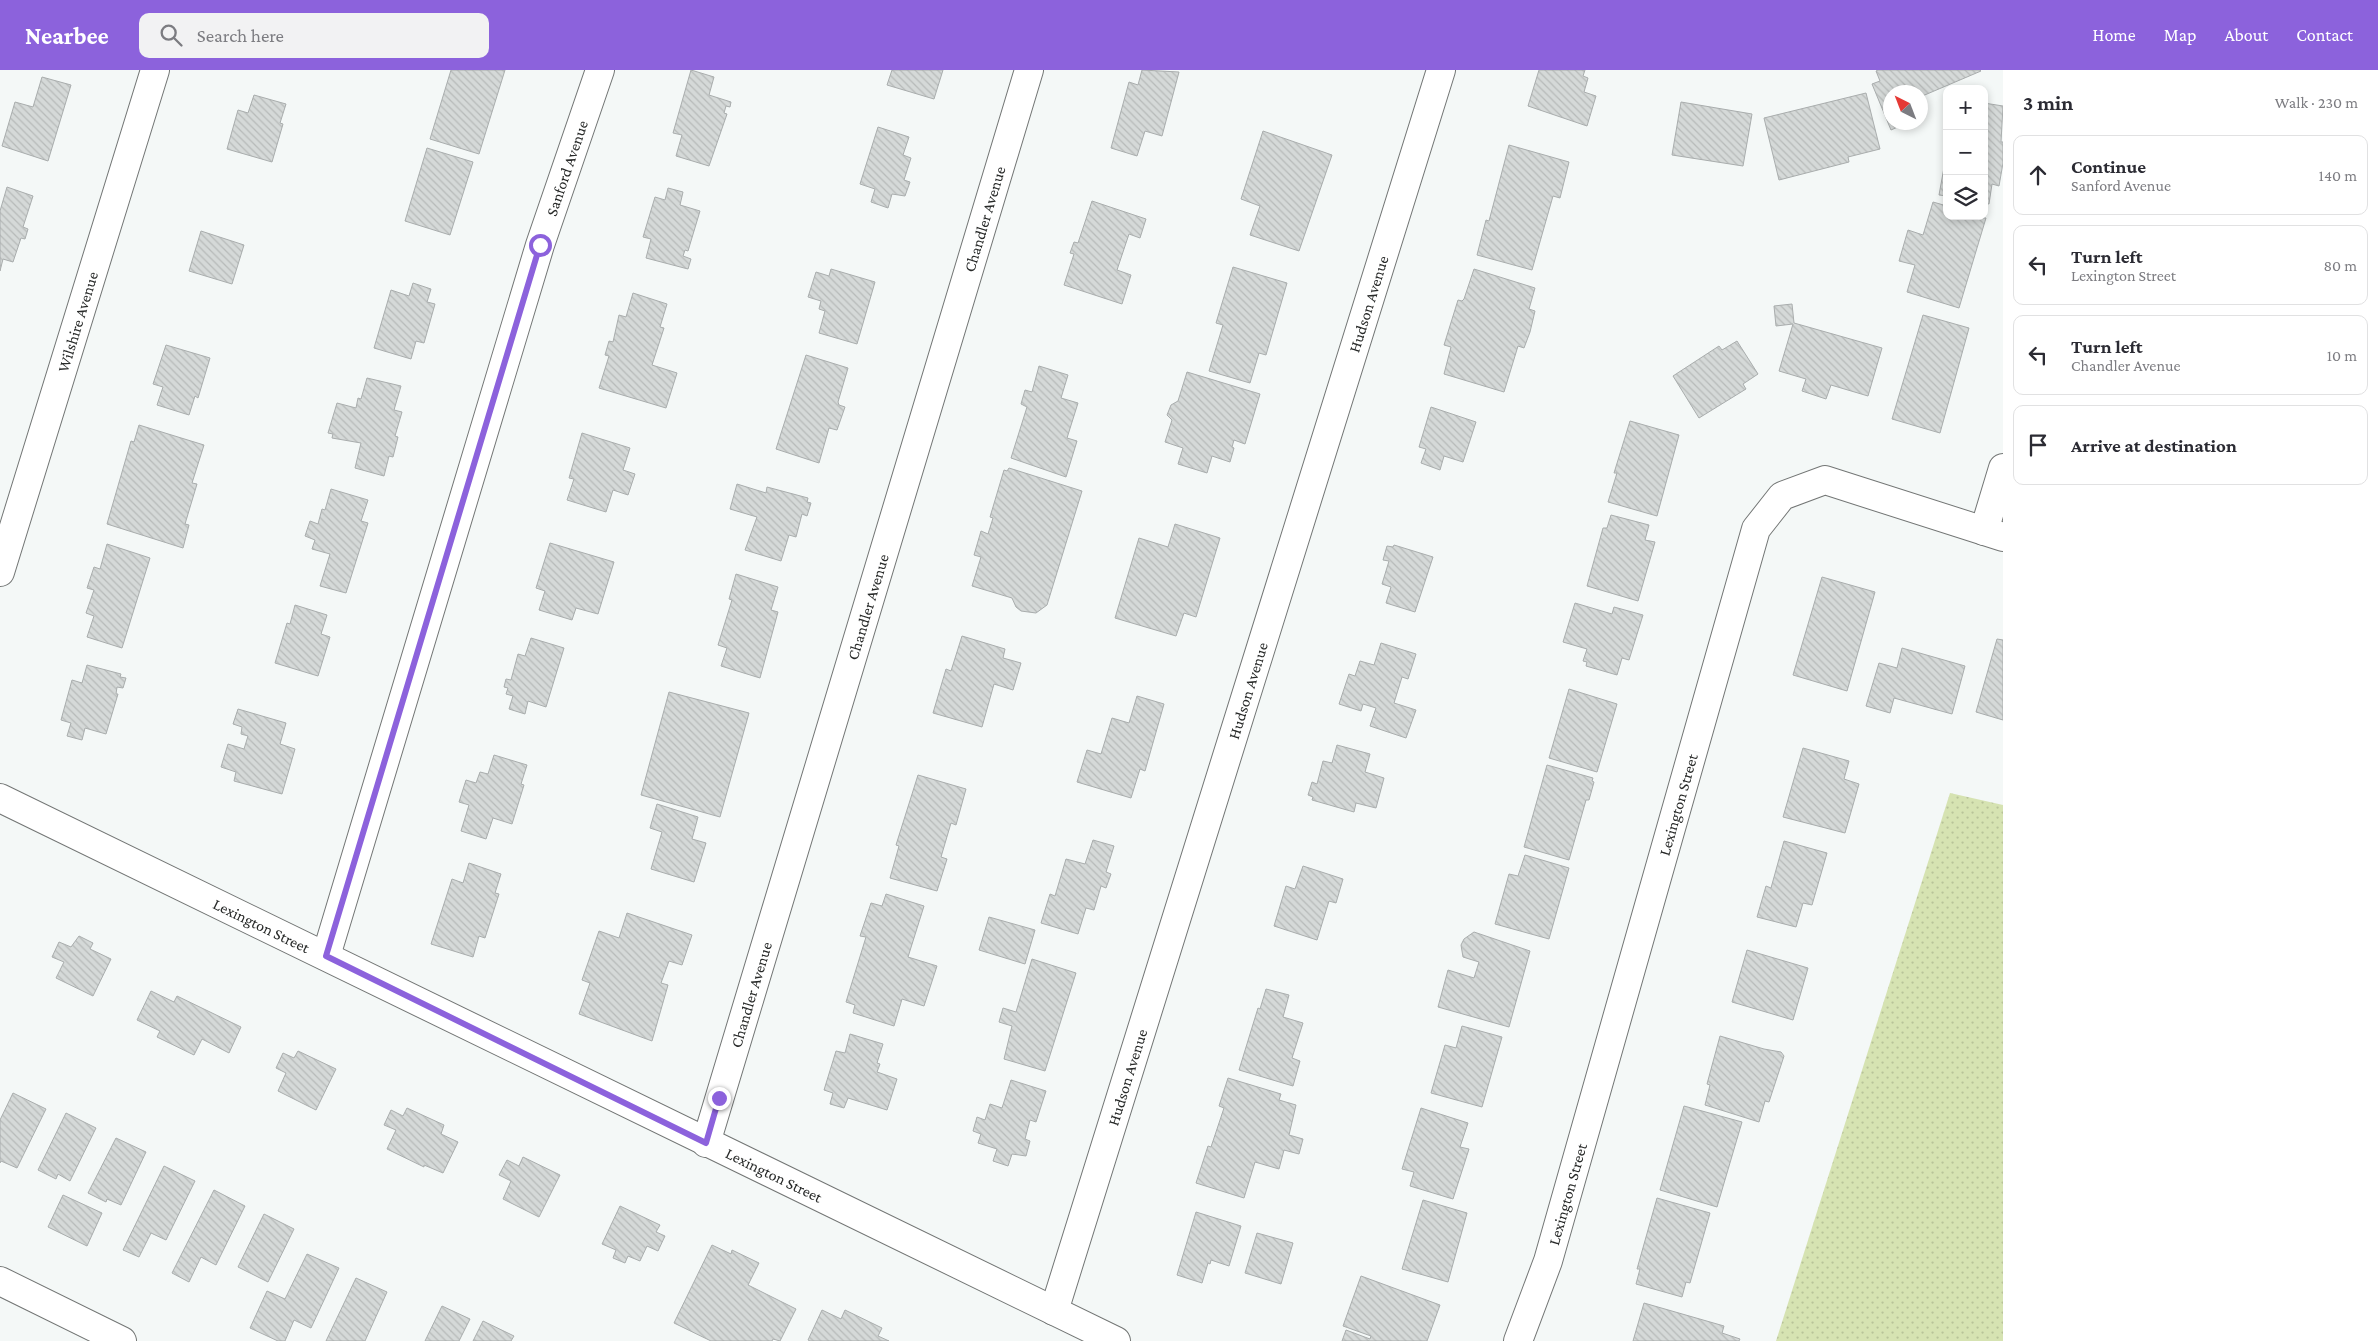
<!DOCTYPE html>
<html lang="en">
<head>
<meta charset="utf-8">
<style>
	body { margin:0; font-family:"Crimson Pro",serif; background:#f2f2f3; color:#2b2b33 }
	.controls { position:absolute; right:15px; top:15px; display:grid; overflow:hidden; border-radius:10px; box-shadow:0 2px 8px #0003 }
	.controls button { width:45px; height:45px; display:grid; place-items:center; padding:0; border:0; border-bottom:1px solid #e1e1e2; background:#fff; color:#2b2b33; font:25px sans-serif }
	.compass { position:absolute; left:1883px; top:15px; width:45px; height:45px; border-radius:50%; background:#fff; box-shadow:0 2px 8px #0003; rotate:318deg }
	.stop { position:absolute; width:15px; height:15px; margin:-11px; border:4px solid #8c62dc; border-radius:50%; background:#fff }
	.stop.end { background:#8c62dc; border-color:#fff; box-shadow:0 1px 5px #0008 }
	.list { margin:0; padding:0; list-style:none }
	h2 { display:flex; justify-content:space-between; align-items:center; height:65px; margin:0; padding:0 20px; font-size:21px }
	h2 small { font-size:16px; font-weight:400; color:#7c7c81 }
	.list li { display:grid; grid-template-columns:32px 1fr auto; gap:15px; align-items:center; box-sizing:border-box; height:80px; margin:0 10px 10px; padding:0 10px; border:1px solid #e1e1e2; border-radius:10px }
	.list b { display:block; font-size:19px; white-space:nowrap }
	.list p { margin:0; font-size:16px; white-space:nowrap; color:#7c7c81 }
	.list em { font-size:16px; font-style:normal; color:#7c7c81 }
	.icon { flex:none; width:28px; height:28px; fill:none; stroke:currentColor; stroke-width:2; stroke-linecap:round; stroke-linejoin:round }
	.map { position:relative; flex:none; width:2003px; height:1271px; overflow:hidden }
	header { display:flex; align-items:center; gap:30px; box-sizing:border-box; height:70px; padding:0 25px; background:#8c62dc; color:#fff }
	header strong { font-size:24px }
	nav { display:flex; gap:28px; margin-inline-start:auto; font-size:18px }
	.search { width:350px; height:45px; background:#f2f2f3; display:flex; align-items:center; gap:12px; box-sizing:border-box; padding:0 18px; border-radius:10px; color:#7c7c81; font-size:19px }
	main { display:flex }
	aside { flex:1; background:#fff }
	.map>svg:first-child { display:block }
</style>
</head>
<body>
<header>
<strong>Nearbee</strong>
<div class="search"><svg class="icon" aria-label="search" viewBox="0 0 24 24"><circle cx="10" cy="10" r="6"/><path d="M15 15l6 6"/></svg>Search here</div>
<nav><a>Home</a><a>Map</a><a>About</a><a>Contact</a></nav>
</header>
<main>
<div class="map">
<svg width="2003" height="1271" viewBox="0 0 2003 1271">
	<defs>
		<pattern id="grass-dots" width="8" height="8" patternUnits="userSpaceOnUse" patternTransform="scale(1.25)"><rect width="8" height="8" fill="#d6e3b2"/><path d="M2 2h.1M6 6h.1" fill="none" stroke="#b8c399" stroke-width="1.8" stroke-linecap="round"/></pattern>
		<pattern id="building-back-hatch" width="6" height="6" patternUnits="userSpaceOnUse" patternTransform="scale(1.25)"><rect width="6" height="6" fill="#d5d9d8"/><path d="M-1 5l2 2M0 0l6 6M5-1l2 2" fill="none" stroke="#b7bab9"/></pattern>
	</defs>
	<rect width="100%" height="100%" fill="#f4f8f7"/>
	<!-- grass -->
	<path fill="url(#grass-dots)" d="M 1950,723 L 2003,735 L 2003,1271 L 1776,1271 Z"/>
	<!-- building -->
	<path fill="url(#building-back-hatch)" stroke="#a9adad" d="M 451,0 L 505,0 L 479,84 L 430,69 Z
		M 691,0 L 714,7 L 709,25 L 731,32 L 730,37 L 726,36 L 724,43 L 727,44 L 709,96 L 676,86 L 682,65 L 673,63 Z
		M 892,0 L 943,0 L 934,29 L 887,15 Z
		M 1142,0 L 1179,2 L 1162,66 L 1145,61 L 1137,86 L 1111,78 L 1129,12 L 1138,15 Z
		M 1539,0 L 1585,0 L 1583,6 L 1588,8 L 1584,22 L 1596,26 L 1587,56 L 1528,36 Z
		M 1878,0 L 1980,0 L 1981,1 L 1920,27 L 1920,22 L 1890,22 L 1890,52 L 1909,52 L 1891,60 L 1872,14 L 1880,11 L 1876,1 Z
		M 42,7 L 71,15 L 48,91 L 2,76 L 15,32 L 33,37 Z
		M 1866,23 L 1880,79 L 1848,87 L 1849,92 L 1779,110 L 1764,48 Z
		M 254,25 L 286,34 L 280,53 L 283,54 L 272,92 L 227,79 L 238,40 L 248,43 Z
		M 1681,32 L 1752,44 L 1743,96 L 1672,85 Z
		M 1984,33 L 2003,36 L 2001,72 L 2003,72 L 2003,93 L 1999,116 L 1992,114 L 1989,134 L 1984,133 Z
		M 878,57 L 909,67 L 903,85 L 911,88 L 904,110 L 910,112 L 905,126 L 892,124 L 888,138 L 871,132 L 875,119 L 860,114 Z
		M 1263,61 L 1332,85 L 1299,181 L 1250,165 L 1260,136 L 1241,129 Z
		M 1509,75 L 1569,92 L 1560,128 L 1553,126 L 1532,200 L 1477,185 L 1486,150 L 1489,151 Z
		M 427,78 L 473,92 L 450,165 L 405,151 Z
		M 1947,81 L 1947,126 L 1939,125 Z
		M 7,117 L 33,126 L 23,157 L 28,159 L 25,169 L 21,168 L 13,192 L 3,189 L 0,201 L 0,141 Z
		M 668,118 L 683,122 L 680,135 L 700,141 L 688,181 L 685,180 L 683,186 L 691,189 L 688,199 L 646,188 L 651,169 L 643,167 L 655,127 L 665,130 Z
		M 1092,131 L 1146,149 L 1140,168 L 1129,164 L 1117,200 L 1131,205 L 1122,234 L 1064,215 L 1074,184 L 1070,183 L 1074,172 L 1078,173 Z
		M 1933,132 L 1947,136 L 1947,146 L 1986,148 L 1959,238 L 1907,222 L 1915,195 L 1899,191 L 1908,160 L 1923,165 Z
		M 201,161 L 244,175 L 232,214 L 189,201 Z
		M 1233,197 L 1287,213 L 1266,285 L 1259,283 L 1250,313 L 1209,301 L 1223,255 L 1216,253 Z
		M 831,199 L 875,212 L 857,274 L 819,263 L 825,241 L 819,239 L 821,231 L 808,227 L 816,202 L 829,206 Z
		M 1474,199 L 1535,218 L 1529,239 L 1535,241 L 1530,262 L 1524,278 L 1518,276 L 1504,322 L 1444,304 L 1451,277 L 1444,275 L 1458,230 L 1462,231 L 1464,229 Z
		M 413,213 L 431,219 L 427,232 L 435,234 L 424,273 L 416,271 L 411,289 L 374,278 L 391,220 L 409,226 Z
		M 633,223 L 667,234 L 660,257 L 664,258 L 652,295 L 677,303 L 666,338 L 599,318 L 609,286 L 605,285 L 609,271 L 613,272 L 619,245 L 626,247 Z
		M 1792,234 L 1794,253 L 1882,278 L 1868,326 L 1831,315 L 1826,329 L 1802,321 L 1806,309 L 1779,301 L 1793,254 L 1776,256 L 1774,236 Z
		M 1923,245 L 1969,258 L 1940,363 L 1892,349 Z
		M 1737,271 L 1758,304 L 1743,314 L 1746,319 L 1699,348 L 1673,306 L 1719,276 L 1722,280 Z
		M 166,275 L 210,288 L 198,328 L 195,326 L 189,345 L 157,335 L 163,317 L 153,314 Z
		M 806,285 L 848,298 L 838,332 L 839,335 L 845,337 L 837,360 L 829,358 L 819,393 L 776,379 Z
		M 1039,296 L 1068,305 L 1061,328 L 1078,333 L 1067,368 L 1077,371 L 1066,407 L 1011,388 L 1027,337 L 1021,334 L 1025,320 L 1032,322 Z
		M 1187,302 L 1260,324 L 1245,374 L 1234,370 L 1232,377 L 1234,378 L 1230,392 L 1212,386 L 1207,403 L 1178,394 L 1183,378 L 1165,372 L 1172,350 L 1167,345 L 1171,335 L 1178,331 Z
		M 367,308 L 401,316 L 394,340 L 402,342 L 395,366 L 398,367 L 393,387 L 389,386 L 384,406 L 355,398 L 361,373 L 332,368 L 333,364 L 328,363 L 337,333 L 356,338 L 358,328 L 361,329 Z
		M 1431,337 L 1476,352 L 1463,392 L 1444,386 L 1440,400 L 1421,393 L 1426,379 L 1419,377 Z
		M 1630,351 L 1679,365 L 1657,446 L 1608,432 L 1617,403 L 1614,403 Z
		M 139,355 L 204,375 L 192,413 L 197,414 L 185,454 L 189,455 L 183,478 L 107,454 L 131,371 L 134,372 Z
		M 582,363 L 630,378 L 623,400 L 635,404 L 628,425 L 613,420 L 606,442 L 567,430 L 574,409 L 569,408 Z
		M 1009,398 L 1082,421 L 1047,535 L 1036,543 L 1021,541 L 1016,537 L 1012,528 L 972,516 L 981,487 L 974,485 L 981,461 L 988,464 L 993,448 L 990,447 L 1004,400 L 1007,401 Z
		M 737,414 L 766,423 L 767,417 L 808,428 L 807,432 L 811,433 L 807,446 L 802,444 L 796,467 L 789,465 L 781,491 L 745,480 L 757,447 L 730,439 Z
		M 331,419 L 368,430 L 361,451 L 368,453 L 346,523 L 320,516 L 330,484 L 312,479 L 315,470 L 305,466 L 310,451 L 318,454 L 322,439 L 325,440 Z
		M 1611,445 L 1649,455 L 1645,470 L 1655,472 L 1638,531 L 1587,516 L 1603,458 L 1607,458 Z
		M 1175,454 L 1220,468 L 1196,547 L 1184,543 L 1176,566 L 1115,548 L 1139,468 L 1168,477 Z
		M 550,473 L 614,492 L 598,544 L 576,538 L 572,550 L 539,540 L 545,521 L 536,518 Z
		M 107,474 L 150,488 L 122,578 L 87,567 L 94,546 L 86,543 L 94,520 L 87,518 L 94,497 L 100,499 Z
		M 1394,475 L 1433,487 L 1415,542 L 1386,533 L 1391,517 L 1382,514 L 1389,491 L 1383,490 L 1387,476 L 1393,477 Z
		M 736,504 L 778,517 L 771,540 L 778,542 L 760,608 L 721,596 L 727,578 L 718,575 L 732,530 L 729,529 Z
		M 1822,507 L 1875,522 L 1847,621 L 1793,605 Z
		M 1575,533 L 1612,544 L 1614,537 L 1643,545 L 1629,590 L 1622,588 L 1617,605 L 1586,596 L 1587,592 L 1583,591 L 1587,579 L 1563,572 Z
		M 295,535 L 327,545 L 321,564 L 330,567 L 318,606 L 275,593 L 287,553 L 290,554 Z
		M 962,566 L 1005,579 L 1003,588 L 1021,593 L 1013,620 L 994,614 L 982,657 L 933,643 L 946,599 L 951,601 Z
		M 531,568 L 564,578 L 546,637 L 528,631 L 525,644 L 509,639 L 513,626 L 506,624 L 508,618 L 504,617 L 506,609 L 511,610 L 518,584 L 525,586 Z
		M 1997,569 L 2003,570 L 2003,650 L 1976,642 Z
		M 1381,573 L 1416,584 L 1408,609 L 1402,607 L 1394,633 L 1416,640 L 1406,668 L 1370,656 L 1376,638 L 1363,634 L 1361,641 L 1339,634 L 1349,604 L 1355,606 L 1360,591 L 1374,595 Z
		M 1902,578 L 1965,596 L 1952,644 L 1894,628 L 1890,643 L 1866,636 L 1879,593 L 1897,598 Z
		M 87,595 L 121,604 L 120,607 L 126,608 L 123,618 L 117,617 L 116,624 L 118,624 L 106,664 L 85,658 L 82,670 L 67,666 L 71,653 L 61,650 L 72,610 L 82,613 Z
		M 1569,619 L 1617,634 L 1597,702 L 1549,688 Z
		M 669,622 L 749,643 L 720,747 L 641,725 Z
		M 1137,626 L 1164,634 L 1145,701 L 1140,699 L 1131,728 L 1077,712 L 1087,680 L 1101,684 L 1112,648 L 1129,653 Z
		M 238,639 L 286,653 L 280,674 L 295,679 L 282,724 L 234,711 L 236,702 L 221,697 L 228,674 L 244,679 L 248,666 L 241,664 L 242,657 L 233,654 Z
		M 1337,675 L 1370,684 L 1365,702 L 1384,708 L 1376,738 L 1356,733 L 1354,742 L 1312,730 L 1313,727 L 1308,725 L 1312,712 L 1317,714 L 1323,691 L 1332,693 Z
		M 1803,678 L 1849,691 L 1844,709 L 1859,714 L 1845,763 L 1783,747 Z
		M 494,685 L 527,695 L 521,714 L 524,715 L 512,754 L 493,748 L 486,769 L 461,761 L 469,735 L 459,732 L 466,710 L 476,713 L 480,702 L 488,704 Z
		M 1547,695 L 1593,708 L 1592,711 L 1594,712 L 1589,730 L 1586,730 L 1569,790 L 1524,777 Z
		M 918,705 L 966,719 L 956,755 L 951,753 L 941,787 L 947,789 L 937,821 L 890,808 L 899,776 L 896,775 Z
		M 657,734 L 698,747 L 692,769 L 706,773 L 694,812 L 651,799 L 662,762 L 650,758 Z
		M 1093,770 L 1114,776 L 1106,802 L 1111,804 L 1106,818 L 1101,816 L 1094,840 L 1086,838 L 1078,864 L 1041,853 L 1050,824 L 1055,826 L 1066,789 L 1085,794 Z
		M 1784,771 L 1827,783 L 1812,835 L 1803,833 L 1796,857 L 1757,847 L 1766,816 L 1771,818 Z
		M 1525,785 L 1569,798 L 1549,869 L 1495,854 L 1509,804 L 1518,806 Z
		M 469,793 L 501,804 L 495,823 L 499,824 L 485,868 L 479,866 L 473,887 L 431,874 L 452,809 L 463,813 Z
		M 1303,796 L 1343,809 L 1336,833 L 1329,831 L 1317,870 L 1274,856 L 1286,816 L 1295,819 Z
		M 886,824 L 924,836 L 908,887 L 937,896 L 924,936 L 902,929 L 894,956 L 853,943 L 855,935 L 846,932 L 866,867 L 860,866 L 871,833 L 882,836 Z
		M 627,843 L 692,865 L 682,895 L 669,891 L 661,913 L 668,915 L 652,971 L 579,944 L 590,913 L 582,910 L 599,861 L 619,868 Z
		M 989,847 L 1035,860 L 1025,894 L 979,880 Z
		M 1474,862 L 1530,881 L 1509,957 L 1438,937 L 1448,900 L 1474,908 L 1479,892 L 1463,887 L 1461,875 L 1464,869 Z
		M 79,866 L 93,873 L 90,879 L 111,889 L 93,926 L 56,908 L 64,892 L 52,887 L 59,872 L 71,877 Z
		M 1747,880 L 1808,898 L 1793,950 L 1732,932 Z
		M 1032,889 L 1076,903 L 1045,1001 L 1004,989 L 1012,956 L 999,952 L 1003,938 L 1016,942 Z
		M 1266,919 L 1289,925 L 1283,947 L 1303,953 L 1292,988 L 1300,991 L 1293,1016 L 1239,1000 L 1258,938 L 1260,939 Z
		M 151,921 L 174,932 L 177,926 L 241,957 L 229,983 L 202,969 L 194,985 L 157,967 L 160,961 L 137,950 Z
		M 1462,956 L 1502,967 L 1482,1037 L 1431,1023 L 1445,975 L 1456,978 Z
		M 850,964 L 883,974 L 877,993 L 880,994 L 877,1002 L 897,1009 L 887,1040 L 848,1028 L 844,1038 L 830,1034 L 833,1023 L 824,1020 L 836,981 L 845,983 Z
		M 1720,966 L 1764,979 L 1781,982 L 1784,986 L 1769,1032 L 1765,1031 L 1759,1052 L 1705,1035 L 1710,1015 L 1707,1014 Z
		M 298,981 L 336,999 L 316,1040 L 278,1021 L 286,1003 L 276,998 L 283,983 L 294,988 Z
		M 1228,1008 L 1281,1024 L 1279,1030 L 1296,1035 L 1289,1065 L 1303,1069 L 1299,1084 L 1284,1080 L 1279,1099 L 1255,1092 L 1244,1128 L 1196,1113 L 1208,1076 L 1211,1077 L 1224,1038 L 1219,1036 Z
		M 1011,1010 L 1046,1021 L 1036,1052 L 1030,1050 L 1025,1069 L 1030,1071 L 1026,1086 L 1012,1084 L 1008,1096 L 993,1091 L 997,1079 L 978,1073 L 981,1064 L 973,1061 L 977,1047 L 985,1050 L 990,1034 L 1002,1038 Z
		M 13,1023 L 46,1039 L 17,1098 L 1,1091 L 0,1093 L 0,1050 Z
		M 1684,1036 L 1742,1052 L 1717,1137 L 1660,1120 Z
		M 407,1038 L 444,1055 L 441,1064 L 458,1072 L 443,1103 L 424,1095 L 424,1097 L 387,1079 L 396,1060 L 384,1055 L 391,1040 L 403,1046 Z
		M 1421,1038 L 1468,1053 L 1460,1077 L 1469,1079 L 1453,1129 L 1410,1116 L 1414,1102 L 1402,1099 Z
		M 66,1043 L 96,1058 L 70,1111 L 58,1104 L 56,1109 L 38,1100 Z
		M 116,1068 L 146,1082 L 121,1135 L 107,1129 L 106,1132 L 88,1123 Z
		M 523,1087 L 560,1105 L 539,1147 L 503,1129 L 511,1111 L 499,1105 L 507,1090 L 519,1096 Z
		M 164,1096 L 195,1111 L 166,1170 L 151,1163 L 139,1187 L 123,1180 Z
		M 214,1120 L 245,1136 L 216,1195 L 201,1187 L 189,1212 L 172,1203 Z
		M 63,1125 L 102,1143 L 87,1176 L 48,1157 Z
		M 1657,1128 L 1710,1143 L 1690,1213 L 1686,1212 L 1682,1227 L 1636,1214 L 1640,1199 L 1637,1199 Z
		M 1423,1130 L 1467,1143 L 1448,1212 L 1402,1199 Z
		M 620,1136 L 660,1155 L 656,1162 L 665,1166 L 658,1181 L 647,1176 L 640,1191 L 628,1186 L 625,1193 L 613,1188 L 616,1180 L 602,1174 Z
		M 1196,1142 L 1241,1156 L 1229,1196 L 1211,1190 L 1210,1194 L 1208,1193 L 1202,1213 L 1177,1205 Z
		M 264,1144 L 294,1159 L 268,1212 L 238,1197 Z
		M 1257,1163 L 1293,1173 L 1281,1214 L 1245,1203 Z
		M 712,1175 L 731,1184 L 732,1180 L 759,1193 L 748,1215 L 796,1239 L 780,1271 L 773,1269 L 772,1271 L 711,1271 L 674,1253 Z
		M 307,1184 L 339,1198 L 311,1258 L 294,1250 L 285,1271 L 278,1271 L 250,1258 L 267,1221 L 285,1229 Z
		M 1361,1206 L 1440,1235 L 1427,1271 L 1342,1271 L 1346,1260 L 1370,1269 L 1371,1266 L 1343,1256 Z
		M 356,1208 L 387,1222 L 365,1271 L 326,1271 Z
		M 1644,1233 L 1724,1256 L 1722,1263 L 1740,1269 L 1739,1271 L 1633,1271 Z
		M 442,1236 L 470,1249 L 459,1271 L 425,1271 Z
		M 822,1240 L 841,1249 L 845,1240 L 882,1258 L 878,1266 L 889,1271 L 810,1271 L 808,1270 Z
		M 483,1251 L 514,1266 L 511,1271 L 473,1271 Z"/>
	<g fill="none" stroke-linecap="round" stroke-linejoin="round">
		<defs>
			<g id="minor">
				<path d="M 1984,461 L 2003,398"/>
				<path id="s1" d="M 0,502 L 155,0"/>
				<path id="s2" d="M 0,728 L 1116,1271"/>
				<path id="s3" d="M 326,886 L 540,175 L 600,0"/>
				<path id="s4" d="M 706,1073 L 1029,0"/>
				<path d="M 0,1211 L 122,1271"/>
				<path id="s5" d="M 1054,1241 L 1441,0"/>
				<path id="s6" d="M 1518,1271 L 1548,1191 L 1756,459 L 1782,426 L 1825,410 L 2003,467"/>
			</g>
		</defs>
		<!-- minor casing -->
		<use href="#minor" stroke="#737675" stroke-width="30"/>
		<!-- minor -->
		<use href="#minor" stroke="#fff" stroke-width="28"/>
	</g>
	<g fill="none" stroke-linecap="round" stroke-linejoin="round">
		<!-- route -->
		<path stroke="#8c62dc" stroke-width="6" d="M 540,175 L 326,886 L 706,1073 L 719,1028"/>
	</g>
	<g text-anchor="middle" dominant-baseline="central" stroke-width="4" stroke-linejoin="round" paint-order="stroke">
		<!-- street labels -->
		<g font-size="16" fill="#282a29" stroke="#f4f8f7">
			<text stroke="none"><textPath href="#s3" startOffset="824">Sanford Avenue</textPath></text>
			<text stroke="none"><textPath href="#s4" startOffset="965">Chandler Avenue</textPath></text>
			<text stroke="none"><textPath href="#s5" startOffset="1055">Hudson Avenue</textPath></text>
			<text stroke="none"><textPath href="#s1" startOffset="262">Wilshire Avenue</textPath></text>
			<text stroke="none"><textPath href="#s4" startOffset="560">Chandler Avenue</textPath></text>
			<text stroke="none"><textPath href="#s5" startOffset="650">Hudson Avenue</textPath></text>
			<text stroke="none"><textPath href="#s6" startOffset="560">Lexington Street</textPath></text>
			<text stroke="none"><textPath href="#s2" startOffset="291">Lexington Street</textPath></text>
			<text stroke="none"><textPath href="#s4" startOffset="155">Chandler Avenue</textPath></text>
			<text stroke="none"><textPath href="#s5" startOffset="245">Hudson Avenue</textPath></text>
			<text stroke="none"><textPath href="#s2" startOffset="861">Lexington Street</textPath></text>
			<text stroke="none"><textPath href="#s6" startOffset="155">Lexington Street</textPath></text>
		</g>
	</g>
</svg>
<div class="controls">
<button>+</button>
<button>−</button>
<button><svg class="icon" aria-label="layers" viewBox="0 0 24 24"><path d="M12 4l9 5-9 5-9-5zM3 14l9 5 9-5"/></svg></button>
</div>
<svg class="compass" viewBox="-18 -18 36 36"><path d="M0-13l5 13h-10z" fill="#e53935"/><path d="M0 13l5-13h-10z" fill="#7c7c81"/></svg>
<div class="stop" style="left:540px;top:175px"></div>
<div class="stop end" style="left:719px;top:1028px"></div>
</div>
<aside>
<h2>3 min<small>Walk · 230 m</small></h2>
<ul class="list">
<li><svg class="icon" aria-label="ahead" viewBox="0 0 24 24"><path d="M12 20V5M6 11l6-6 6 6"/></svg><div><b>Continue</b><p>Sanford Avenue</p></div><em>140 m</em></li>
<li><svg class="icon" aria-label="left" viewBox="0 0 24 24"><path d="M17 20v-9H6M10 6l-5 5 5 5"/></svg><div><b>Turn left</b><p>Lexington Street</p></div><em>80 m</em></li>
<li><svg class="icon" aria-label="left" viewBox="0 0 24 24"><path d="M17 20v-9H6M10 6l-5 5 5 5"/></svg><div><b>Turn left</b><p>Chandler Avenue</p></div><em>10 m</em></li>
<li><svg class="icon" aria-label="arrive" viewBox="0 0 24 24"><path d="M6 21V4h12l-3 4 3 4H6"/></svg><div><b>Arrive at destination</b></div></li>
</ul>
</aside>
</main>
</body>
</html>
